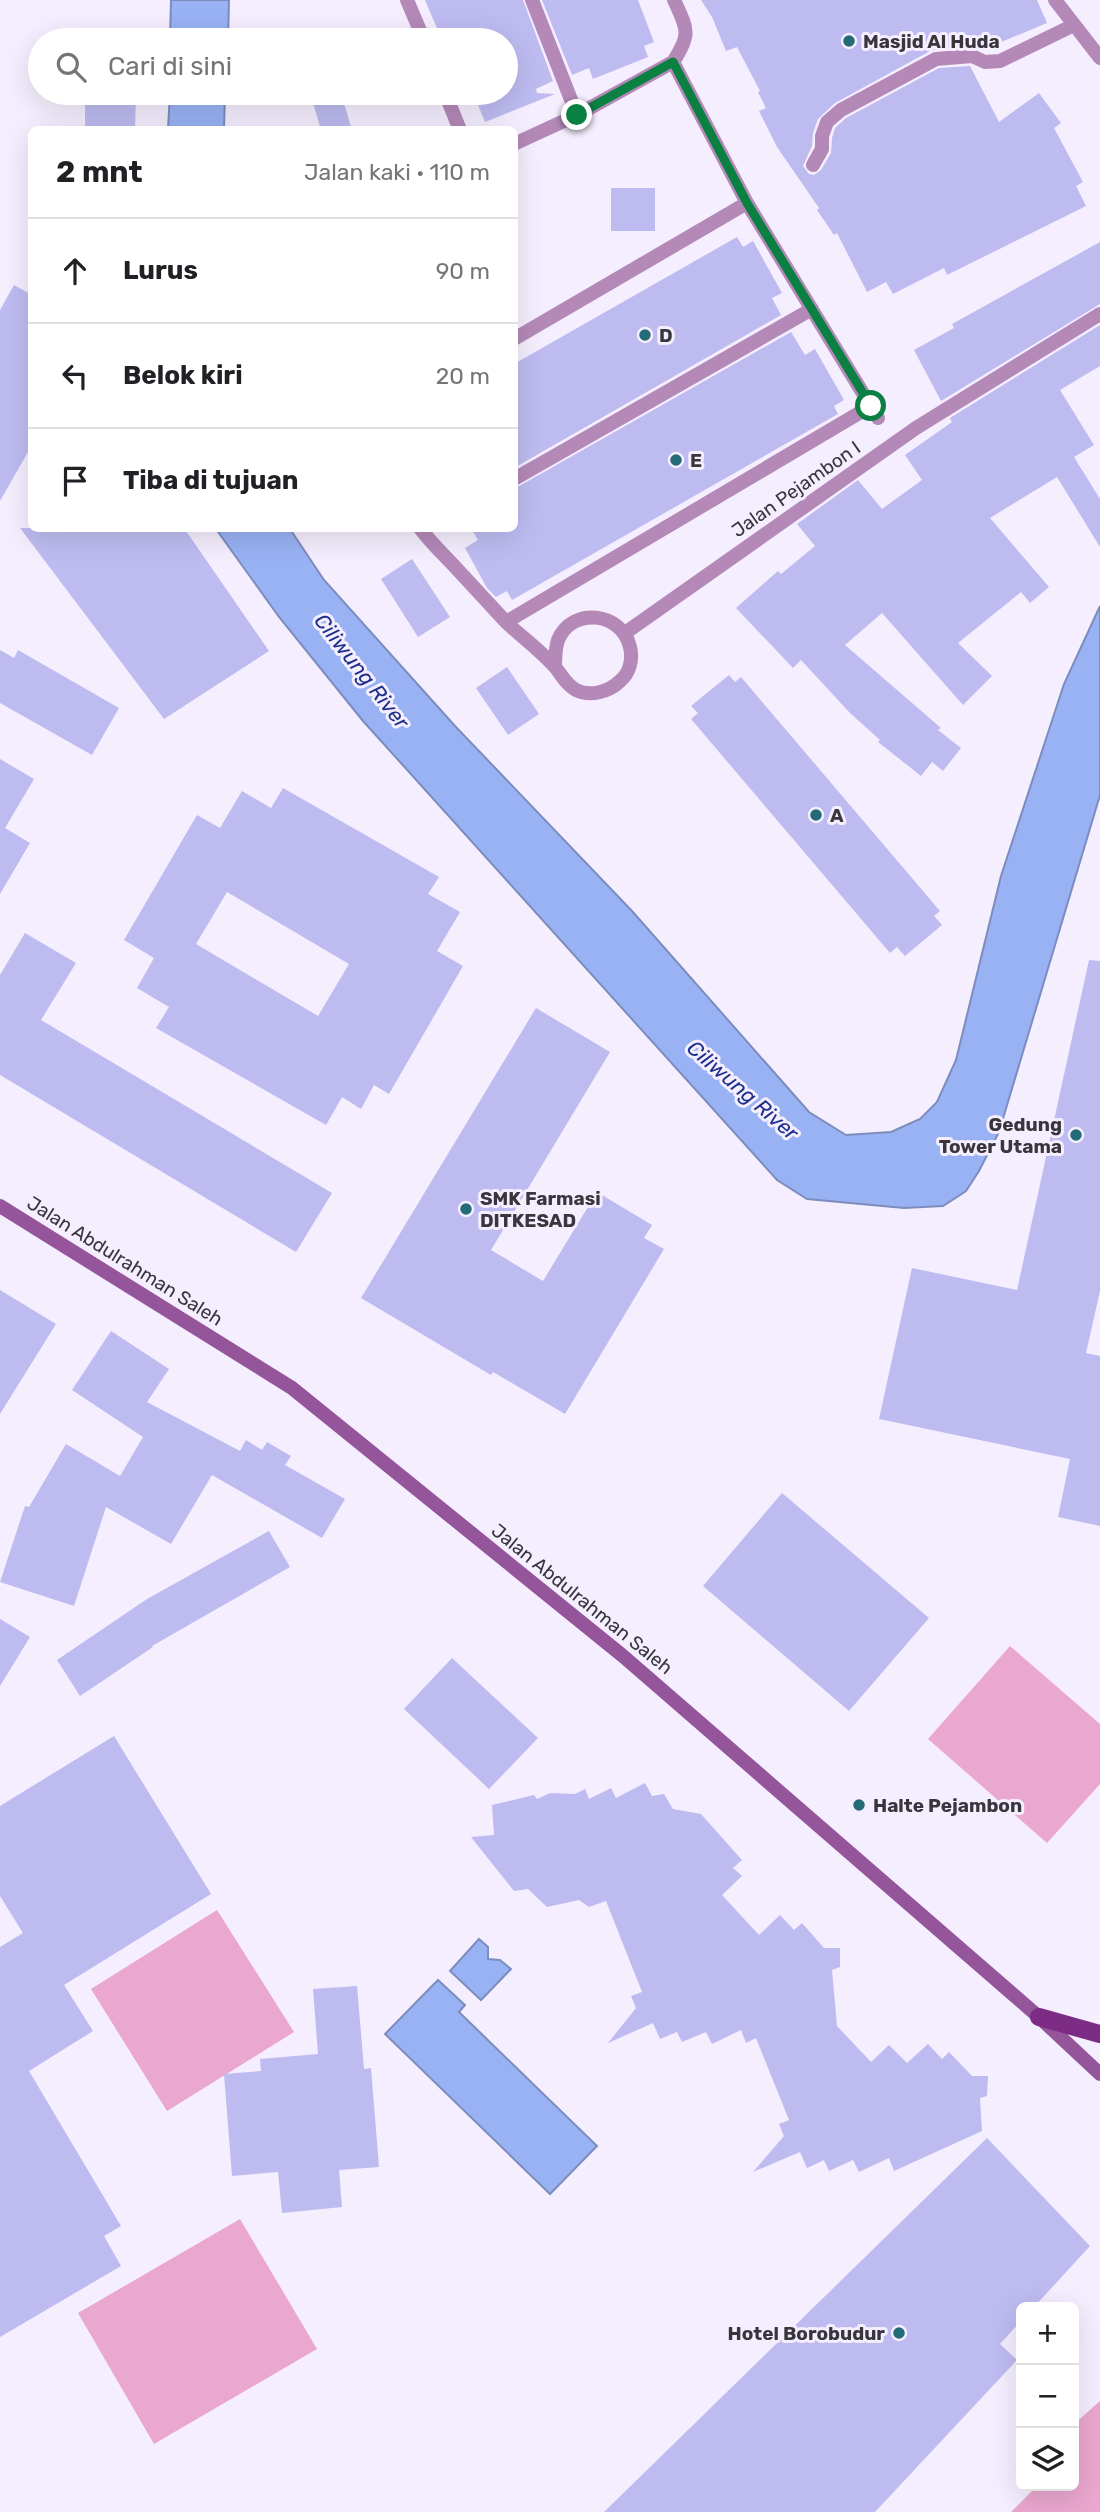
<!DOCTYPE html>
<html lang="id">
<head>
<meta charset="utf-8">
<style>
	body { margin:0; font-family:Rubik,sans-serif; background:#f2f2f2; color:#202124 }
	.controls { position:absolute; right:21px; bottom:21px; display:grid; overflow:hidden; border-radius:10px; box-shadow:0 7px 28px #0002 }
	.controls button { width:63px; height:63px; display:grid; place-items:center; padding:0; border:0; border-bottom:2px solid #e0e0e0; background:#fff; color:#202124; font:35px sans-serif }
	.stop { position:absolute; width:21px; height:21px; margin:-16px; border:5px solid #0b8043; border-radius:50%; background:#fff }
	.stop.end { background:#0b8043; border-color:#fff; box-shadow:0 2px 7px #0008 }
	.list { margin:0; padding:0; list-style:none }
	h2 { display:flex; justify-content:space-between; align-items:center; height:91px; margin:0; padding:0 28px; font-size:30px }
	h2 small { font-size:23px; font-weight:400; color:#757577 }
	.list li { display:grid; grid-template-columns:46px 1fr auto; gap:21px; align-items:center; box-sizing:border-box; height:105px; padding:0 28px; border-top:2px solid #e0e0e0 }
	.list b { display:block; font-size:26px; white-space:nowrap }
	.list em { font-size:23px; font-style:normal; color:#757577 }
	.icon { flex:none; width:38px; height:38px; fill:none; stroke:currentColor; stroke-width:2; stroke-linecap:round; stroke-linejoin:round }
	.map { position:relative; flex:none; width:1100px; height:2512px; overflow:hidden }
	.search { position:absolute; background:#fff; box-shadow:0 7px 28px #0002; left:28px; top:28px; width:490px; height:77px; display:flex; align-items:center; gap:18px; box-sizing:border-box; padding:0 24px; border-radius:38px; color:#757577; font-size:26px }
	.panel { position:absolute; background:#fff; box-shadow:0 7px 28px #0002; left:28px; top:126px; width:490px; height:406px; border-radius:10px }
	.map>svg:first-child { display:block }
</style>
</head>
<body>
<div class="map">
<svg width="1100" height="2512" viewBox="0 0 1100 2512">
	<rect width="100%" height="100%" fill="#f5eefe"/>
	<!-- green -->
	<path fill="#eaa7cf" d="M 1010,1646 L 1100,1724 L 1100,1784 L 1047,1843 L 928,1739 Z
		M 217,1910 L 294,2032 L 167,2111 L 91,1989 Z
		M 240,2219 L 317,2349 L 154,2444 L 78,2313 Z
		M 1100,2401 L 1100,2512 L 1011,2512 L 1037,2486 L 1074,2486 L 1074,2424 Z"/>
	<!-- water -->
	<path fill="#99b2f4" stroke="#7c8dbd" stroke-width="2" d="M 171,0 L 229,0 L 228,40 L 170,40 Z
		M 170,93 L 225,93 L 224,129 L 168,129 Z
		M 216,529 L 290,529 L 324,580 L 455,726 L 632,911 L 809,1112 L 846,1135 L 891,1132 L 920,1119 L 937,1102 L 956,1060 L 1001,876 L 1064,684 L 1100,606 L 1100,795 L 999,1132 L 979,1171 L 966,1191 L 943,1206 L 904,1208 L 807,1199 L 777,1180 L 363,721 L 279,617 Z
		M 479,1939 L 488,1947 L 488,1959 L 500,1960 L 511,1969 L 481,2000 L 450,1971 Z
		M 438,1980 L 465,2005 L 459,2012 L 597,2146 L 550,2194 L 385,2034 Z"/>
	<!-- building -->
	<path fill="#bebbf1" fill-rule="evenodd" d="M 425,0 L 523,0 L 553,81 L 536,89 L 537,93 L 555,94 L 485,122 L 473,93 L 506,93 L 506,40 L 442,40 Z
		M 542,0 L 638,0 L 654,42 L 644,46 L 648,57 L 593,79 L 589,68 L 572,75 Z
		M 701,0 L 1037,0 L 1047,23 L 982,50 L 971,46 L 932,50 L 835,103 L 818,119 L 813,133 L 812,146 L 803,166 L 809,174 L 814,175 L 821,170 L 831,153 L 832,138 L 835,128 L 846,118 L 939,68 L 970,66 L 999,122 L 1039,93 L 1061,123 L 1054,128 L 1083,182 L 1076,186 L 1086,206 L 947,275 L 944,268 L 893,294 L 886,282 L 867,292 L 837,233 L 834,235 L 817,210 L 819,208 L 777,147 L 759,111 L 766,108 L 758,92 L 760,91 L 737,47 L 726,51 L 712,17 Z
		M 110,93 L 136,93 L 135,130 L 85,130 L 85,94 Z
		M 310,93 L 341,93 L 352,130 L 321,130 Z
		M 611,188 L 655,188 L 655,231 L 611,231 Z
		M 737,237 L 743,247 L 753,241 L 782,293 L 772,298 L 781,315 L 514,468 L 514,364 Z
		M 1100,242 L 1100,304 L 941,401 L 914,350 L 954,328 L 952,324 Z
		M 14,285 L 32,295 L 32,445 L 0,501 L 0,310 Z
		M 1100,325 L 1100,366 L 1060,390 L 1094,445 L 1074,457 L 1100,499 L 1100,547 L 1057,477 L 990,518 L 1049,587 L 1030,603 L 1021,592 L 958,643 L 992,676 L 963,705 L 882,613 L 845,645 L 941,728 L 938,730 L 961,748 L 943,771 L 932,762 L 921,776 L 878,742 L 880,740 L 850,713 L 801,660 L 793,668 L 736,608 L 778,571 L 781,574 L 815,546 L 797,524 L 858,480 L 882,509 L 922,480 L 905,455 L 952,422 L 950,418 Z
		M 791,332 L 805,355 L 815,349 L 844,400 L 834,406 L 838,414 L 512,600 L 507,591 L 496,597 L 487,588 L 465,548 L 478,540 L 471,528 L 514,528 L 514,489 Z
		M 20,528 L 184,528 L 269,651 L 164,719 Z
		M 412,559 L 450,617 L 418,637 L 381,579 Z
		M 0,650 L 14,658 L 18,650 L 119,708 L 92,755 L 0,703 Z
		M 507,667 L 539,714 L 508,735 L 476,688 Z
		M 729,675 L 735,682 L 741,677 L 940,911 L 934,916 L 942,925 L 905,956 L 897,947 L 890,953 L 691,719 L 698,713 L 691,706 Z
		M 0,759 L 34,779 L 5,828 L 30,843 L 0,894 Z
		M 283,788 L 439,877 L 428,894 L 460,912 L 437,951 L 463,966 L 389,1094 L 374,1085 L 361,1109 L 342,1097 L 326,1125 L 156,1028 L 169,1007 L 137,988 L 154,958 L 124,940 L 197,815 L 220,828 L 242,791 L 271,808 ZM 227,892 L 349,964 L 318,1016 L 196,944 Z
		M 25,933 L 76,963 L 41,1020 L 332,1193 L 296,1252 L 0,1075 L 0,975 Z
		M 1089,960 L 1100,961 L 1100,1291 L 1086,1353 L 1100,1356 L 1100,1526 L 1058,1517 L 1070,1459 L 879,1419 L 912,1268 L 1017,1290 Z
		M 536,1008 L 610,1052 L 491,1250 L 543,1281 L 597,1192 L 652,1225 L 644,1238 L 664,1249 L 565,1414 L 493,1372 L 491,1375 L 361,1298 Z
		M 0,1290 L 56,1324 L 0,1414 Z
		M 111,1331 L 169,1369 L 147,1402 L 240,1451 L 246,1440 L 262,1450 L 267,1442 L 291,1456 L 285,1465 L 345,1499 L 322,1538 L 212,1475 L 171,1544 L 106,1507 L 74,1606 L 0,1582 L 25,1506 L 29,1507 L 66,1444 L 120,1476 L 143,1437 L 72,1390 Z
		M 782,1493 L 929,1618 L 849,1711 L 703,1586 Z
		M 269,1531 L 290,1567 L 152,1646 L 153,1647 L 80,1696 L 57,1660 L 147,1599 Z
		M 0,1619 L 30,1637 L 0,1686 Z
		M 452,1658 L 538,1738 L 489,1789 L 404,1709 Z
		M 114,1736 L 211,1894 L 64,1985 L 93,2031 L 29,2071 L 121,2226 L 104,2236 L 121,2266 L 0,2337 L 0,1947 L 23,1933 L 0,1896 L 0,1806 Z
		M 645,1783 L 652,1796 L 664,1794 L 673,1809 L 701,1814 L 742,1860 L 733,1868 L 742,1876 L 722,1895 L 759,1935 L 780,1915 L 794,1930 L 802,1923 L 824,1948 L 840,1948 L 840,1967 L 832,1970 L 837,2026 L 871,2062 L 889,2045 L 907,2063 L 928,2044 L 942,2059 L 949,2052 L 972,2076 L 988,2076 L 987,2096 L 980,2098 L 982,2131 L 894,2171 L 889,2158 L 859,2172 L 853,2160 L 829,2171 L 824,2160 L 807,2168 L 800,2152 L 753,2172 L 784,2136 L 779,2124 L 789,2120 L 756,2038 L 746,2043 L 741,2030 L 712,2044 L 706,2032 L 682,2042 L 677,2032 L 660,2039 L 653,2023 L 608,2043 L 636,2008 L 631,1996 L 642,1992 L 606,1901 L 589,1907 L 579,1900 L 547,1907 L 528,1889 L 514,1891 L 471,1837 L 494,1835 L 492,1805 L 534,1795 L 537,1799 L 550,1793 L 575,1794 L 585,1789 L 589,1799 L 611,1788 L 616,1798 Z
		M 357,1986 L 364,2069 L 371,2068 L 379,2167 L 339,2170 L 342,2207 L 282,2213 L 278,2172 L 232,2176 L 224,2074 L 261,2071 L 260,2059 L 318,2054 L 313,1989 Z
		M 987,2138 L 1090,2246 L 1034,2307 L 1021,2307 L 1021,2321 L 1000,2344 L 1017,2360 L 875,2512 L 604,2512 Z"/>
	<g fill="none" stroke-linecap="round" stroke-linejoin="round">
		<!-- street -->
		<path stroke="#b489b8" stroke-width="14" d="M 407,0 L 424,40
			M 532,0 L 577,115
			M 674,0 C 687,29 692,33 673,62 L 747,203
			M 1055,0 L 1100,58
			M 445,93 L 460,130
			M 514,144 L 577,115 L 673,62
			M 813,165 L 822,149 L 822,136 L 827,122 L 841,110 L 936,59 L 972,56 L 985,62 L 1000,61 L 1074,25
			M 514,339 L 747,203 L 878,418
			M 514,479 L 812,309
			M 420,528 C 431,543 444,555 456,568 C 473,586 490,605 507,623 C 523,638 541,651 555,667 C 562,675 565,684 576,690 C 590,697 609,692 620,681 C 630,673 633,659 630,647 C 622,612 572,606 558,640 C 555,649 555,658 555,667
			M 506,622 L 871,406
			M 625,633 L 916,428 L 1100,314"/>
		<!-- secondary -->
		<path stroke="#94559a" stroke-width="14" d="M 0,1206 L 292,1388 L 623,1656 L 1039,2017 L 1100,2074"/>
		<!-- primary -->
		<path stroke="#7c2c84" stroke-width="18" d="M 1039,2017 L 1100,2034"/>
	</g>
	<g fill="none" stroke-linecap="round" stroke-linejoin="round">
		<!-- route -->
		<path stroke="#0b8043" stroke-width="9" d="M 577,115 L 673,62 L 747,203 L 871,406"/>
	</g>
	<!-- markers -->
	<g fill="#236b77" stroke="#f5eefe" stroke-width="2.5">
		<circle cx="849" cy="41" r="7"/>
		<circle cx="645" cy="335" r="7"/>
		<circle cx="676" cy="460" r="7"/>
		<circle cx="816" cy="815" r="7"/>
		<circle cx="1076" cy="1135" r="7"/>
		<circle cx="466" cy="1209" r="7"/>
		<circle cx="859" cy="1805" r="7"/>
		<circle cx="899" cy="2333" r="7"/>
	</g>
	<g text-anchor="middle" dominant-baseline="central" stroke-width="6" stroke-linejoin="round" paint-order="stroke">
		<!-- poi labels -->
		<g font-size="19" font-weight="bold" fill="#38363c" stroke="#f5eefe" text-anchor="start">
			<text x="863" y="41">Masjid Al Huda</text>
			<text x="659" y="335">D</text>
			<text x="690" y="460">E</text>
			<text x="830" y="815">A</text>
			<text x="1062" y="1124" text-anchor="end">Gedung<tspan x="1062" dy="22">Tower Utama</tspan></text>
			<text x="480" y="1198">SMK Farmasi<tspan x="480" dy="22">DITKESAD</tspan></text>
			<text x="873" y="1805">Halte Pejambon</text>
			<text x="885" y="2333" text-anchor="end">Hotel Borobudur</text>
		</g>
		<!-- street labels -->
		<g font-size="19" fill="#38363c" stroke="#f5eefe">
			<text transform="translate(796 489) rotate(-35)">Jalan Pejambon I</text>
			<text transform="translate(125 1261) rotate(32)">Jalan Abdulrahman Saleh</text>
			<text transform="translate(582 1599) rotate(39)">Jalan Abdulrahman Saleh</text>
		</g>
		<!-- water labels -->
		<g font-size="21" font-style="italic" fill="#1c308c" stroke="#f5eefe">
			<text transform="translate(362 671) rotate(52)">Ciliwung River</text>
			<text transform="translate(743 1090) rotate(41)">Ciliwung River</text>
		</g>
	</g>
</svg>
<div class="controls">
<button>+</button>
<button>−</button>
<button><svg class="icon" aria-label="layers" viewBox="0 0 24 24"><path d="M12 4l9 5-9 5-9-5zM3 14l9 5 9-5"/></svg></button>
</div>
<div class="stop" style="left:871px;top:406px"></div>
<div class="stop end" style="left:577px;top:115px"></div>
<div class="search"><svg class="icon" aria-label="search" viewBox="0 0 24 24"><circle cx="10" cy="10" r="6"/><path d="M15 15l6 6"/></svg>Cari di sini</div>
<section class="panel">
<h2>2 mnt<small>Jalan kaki · 110 m</small></h2>
<ul class="list">
<li><svg class="icon" aria-label="ahead" viewBox="0 0 24 24"><path d="M12 20V5M6 11l6-6 6 6"/></svg><div><b>Lurus</b></div><em>90 m</em></li>
<li><svg class="icon" aria-label="left" viewBox="0 0 24 24"><path d="M17 20v-9H6M10 6l-5 5 5 5"/></svg><div><b>Belok kiri</b></div><em>20 m</em></li>
<li><svg class="icon" aria-label="arrive" viewBox="0 0 24 24"><path d="M6 21V4h12l-3 4 3 4H6"/></svg><div><b>Tiba di tujuan</b></div></li>
</ul>
</section>
</div>
</body>
</html>
